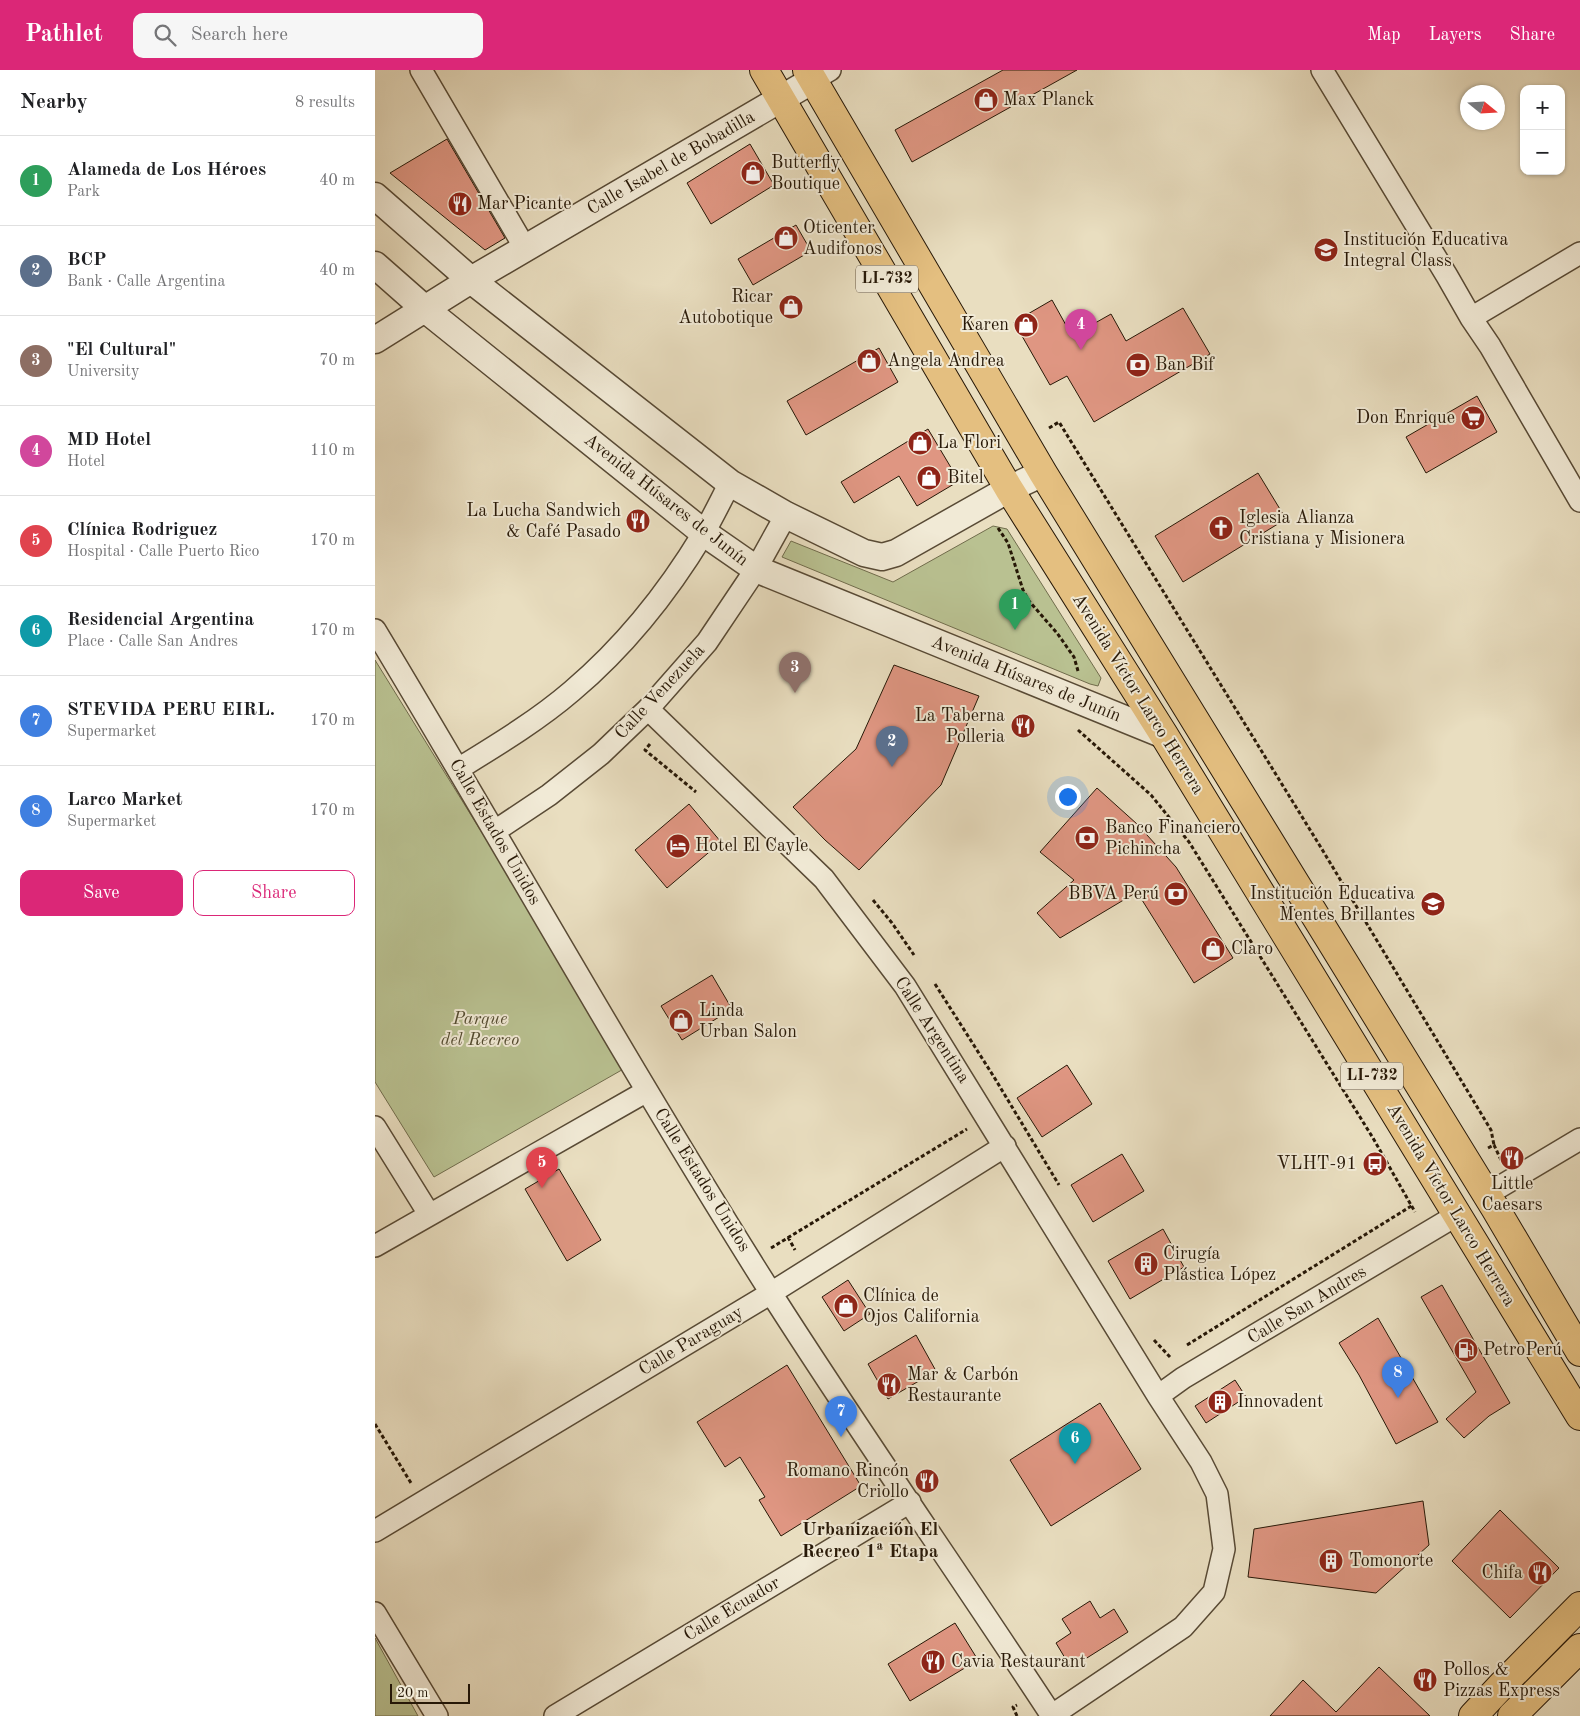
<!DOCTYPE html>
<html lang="en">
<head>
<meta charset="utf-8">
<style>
	body { margin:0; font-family:"Old Standard TT",serif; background:#f6f6f6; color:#202124 }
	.controls { position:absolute; right:15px; top:15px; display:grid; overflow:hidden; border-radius:10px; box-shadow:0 1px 4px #0004 }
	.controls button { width:45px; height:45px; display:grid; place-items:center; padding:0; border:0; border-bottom:1px solid #e0e0e0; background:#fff; color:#202124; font:25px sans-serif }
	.compass { position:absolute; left:1085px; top:15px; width:45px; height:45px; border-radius:50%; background:#fff; box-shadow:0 1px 4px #0004; rotate:108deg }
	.scale { position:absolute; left:15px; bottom:12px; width:80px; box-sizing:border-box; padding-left:5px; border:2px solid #271807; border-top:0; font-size:14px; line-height:18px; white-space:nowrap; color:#271807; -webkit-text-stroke:4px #f1ead6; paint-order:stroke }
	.you { position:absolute; left:692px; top:726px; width:18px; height:18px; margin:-12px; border:4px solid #fff; border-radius:50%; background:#1a73e8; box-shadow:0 0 0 8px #1a73e833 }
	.badge { display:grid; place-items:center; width:32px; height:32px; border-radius:50%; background:#db2777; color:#fff; font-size:16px; font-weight:700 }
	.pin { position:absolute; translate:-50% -41px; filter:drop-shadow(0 1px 2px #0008) }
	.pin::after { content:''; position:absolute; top:26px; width:18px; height:15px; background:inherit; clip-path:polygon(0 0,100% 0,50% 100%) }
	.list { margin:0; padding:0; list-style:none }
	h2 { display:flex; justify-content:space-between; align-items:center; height:65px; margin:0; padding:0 20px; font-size:21px }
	h2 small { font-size:16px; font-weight:400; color:#757577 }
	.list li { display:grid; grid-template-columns:32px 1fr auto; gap:15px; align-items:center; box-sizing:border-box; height:90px; padding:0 20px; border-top:1px solid #e0e0e0 }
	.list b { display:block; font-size:19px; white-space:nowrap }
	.list p { margin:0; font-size:16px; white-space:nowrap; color:#757577 }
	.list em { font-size:16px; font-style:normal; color:#757577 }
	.actions { display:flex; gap:10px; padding:15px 20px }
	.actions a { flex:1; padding:11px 0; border:1px solid #db2777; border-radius:10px; text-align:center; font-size:18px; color:#db2777 }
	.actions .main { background:#db2777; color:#fff }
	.icon { flex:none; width:28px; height:28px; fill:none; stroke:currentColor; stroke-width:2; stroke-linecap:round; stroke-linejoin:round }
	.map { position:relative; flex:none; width:1205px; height:1646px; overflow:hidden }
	header { display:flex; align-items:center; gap:30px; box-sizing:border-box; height:70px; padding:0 25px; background:#db2777; color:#fff }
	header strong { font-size:24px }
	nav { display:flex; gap:28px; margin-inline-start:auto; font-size:18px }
	.search { width:350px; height:45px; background:#f6f6f6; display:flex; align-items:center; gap:12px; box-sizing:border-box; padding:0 18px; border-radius:10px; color:#757577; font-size:19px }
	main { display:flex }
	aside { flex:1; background:#fff }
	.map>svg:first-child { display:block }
</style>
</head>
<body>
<header>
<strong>Pathlet</strong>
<div class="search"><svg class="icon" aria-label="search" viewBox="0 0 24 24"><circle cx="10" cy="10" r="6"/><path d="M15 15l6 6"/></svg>Search here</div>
<nav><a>Map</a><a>Layers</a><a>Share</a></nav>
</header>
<main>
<aside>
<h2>Nearby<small>8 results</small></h2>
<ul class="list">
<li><span class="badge" style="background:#2e9e5b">1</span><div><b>Alameda de Los Héroes</b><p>Park</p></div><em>40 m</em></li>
<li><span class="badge" style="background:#5c6f8a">2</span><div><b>BCP</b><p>Bank · Calle Argentina</p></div><em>40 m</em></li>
<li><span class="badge" style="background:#8d6e63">3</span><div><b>&quot;El Cultural&quot;</b><p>University</p></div><em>70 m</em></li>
<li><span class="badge" style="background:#d1479c">4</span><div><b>MD Hotel</b><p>Hotel</p></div><em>110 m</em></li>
<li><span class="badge" style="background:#e0444e">5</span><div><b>Clínica Rodriguez</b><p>Hospital · Calle Puerto Rico</p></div><em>170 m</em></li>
<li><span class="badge" style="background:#0f9aa8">6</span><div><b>Residencial Argentina</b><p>Place · Calle San Andres</p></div><em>170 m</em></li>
<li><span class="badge" style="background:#3f7fe0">7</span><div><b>STEVIDA PERU EIRL.</b><p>Supermarket</p></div><em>170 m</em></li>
<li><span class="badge" style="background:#3f7fe0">8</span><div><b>Larco Market</b><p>Supermarket</p></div><em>170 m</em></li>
</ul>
<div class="actions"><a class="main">Save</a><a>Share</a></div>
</aside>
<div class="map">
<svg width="1205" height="1646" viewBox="0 0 1205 1646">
	<rect width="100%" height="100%" fill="#e9dec0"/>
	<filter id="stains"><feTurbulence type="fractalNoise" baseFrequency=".004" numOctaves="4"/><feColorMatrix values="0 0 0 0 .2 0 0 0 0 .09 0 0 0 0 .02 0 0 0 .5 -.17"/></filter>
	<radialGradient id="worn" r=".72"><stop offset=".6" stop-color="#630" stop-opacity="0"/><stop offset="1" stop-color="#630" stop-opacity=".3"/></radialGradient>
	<!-- green -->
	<path fill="#b9c191" stroke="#706c4c" d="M 618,456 L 632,459 L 726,608 L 723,616 L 715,614 L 407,487 L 416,471 L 518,512 Z
		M 0,590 L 252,997 L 59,1107 L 0,1012 Z
		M 0,1568 L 43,1646 L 0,1646 Z"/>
	<!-- building -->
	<path fill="#df9682" stroke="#271807" d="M 628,0 L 702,0 L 537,92 L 520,60 Z
		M 72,69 L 130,168 L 110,180 L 15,103 Z
		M 375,74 L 399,115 L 336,154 L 312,113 Z
		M 421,155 L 436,181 L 378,215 L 363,189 Z
		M 677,230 L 697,266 L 736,244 L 751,271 L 808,238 L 835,284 L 719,352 L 692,306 L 675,315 L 639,252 Z
		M 504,278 L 523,312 L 431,365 L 412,331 Z
		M 1102,326 L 1122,362 L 1051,403 L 1031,367 Z
		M 553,359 L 584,411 L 542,436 L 524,406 L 479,433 L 466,412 Z
		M 883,403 L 911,449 L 808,512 L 780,466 Z
		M 519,595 L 604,626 L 566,715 L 484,800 L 450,770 L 418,737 L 481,679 Z
		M 722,718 L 762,754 L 801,797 L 858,888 L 819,913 L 762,822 L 685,868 L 662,843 L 699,810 L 665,782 Z
		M 314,734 L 346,772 L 292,818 L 260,780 Z
		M 337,905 L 357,939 L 307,970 L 286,936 Z
		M 692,995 L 717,1034 L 667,1067 L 642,1028 Z
		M 747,1084 L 769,1121 L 718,1152 L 696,1115 Z
		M 184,1099 L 226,1170 L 192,1191 L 150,1119 Z
		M 788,1159 L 809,1197 L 755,1229 L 733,1191 Z
		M 473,1210 L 495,1244 L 469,1261 L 447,1227 Z
		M 1067,1215 L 1135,1333 L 1114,1346 L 1089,1368 L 1071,1349 L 1101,1322 L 1046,1227 Z
		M 1003,1248 L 1063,1352 L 1021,1374 L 984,1305 L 964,1273 Z
		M 541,1265 L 561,1301 L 513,1329 L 493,1294 Z
		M 412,1295 L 486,1416 L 406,1466 L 384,1430 L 390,1427 L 365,1387 L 350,1397 L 322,1352 Z
		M 860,1310 L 871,1327 L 831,1353 L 820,1336 Z
		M 725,1333 L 766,1399 L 676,1456 L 635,1390 Z
		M 1048,1431 L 1054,1475 L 1001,1523 L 873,1507 L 879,1459 Z
		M 1125,1440 L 1184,1498 L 1135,1548 L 1077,1491 Z
		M 715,1531 L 725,1548 L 739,1539 L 753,1562 L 696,1598 L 681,1573 L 696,1563 L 687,1549 Z
		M 580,1553 L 603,1590 L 535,1631 L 513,1594 Z
		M 1004,1597 L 1055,1646 L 895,1646 L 928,1610 L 961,1642 Z"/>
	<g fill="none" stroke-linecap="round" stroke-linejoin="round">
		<defs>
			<path id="minor" d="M 46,0 L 150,178
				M 947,0 L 1072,206 L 1096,248 L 1115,276 L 1205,431
				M 438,10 L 455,0
				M 1096,248 L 1205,183
				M 0,560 C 133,781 258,1005 396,1223 C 487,1366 584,1504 677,1646
				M 273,639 L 449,809 L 530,916 L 783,1326 L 826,1392 L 842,1424 L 849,1479 L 839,1522 L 808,1557 L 676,1646
				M 83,699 C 122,675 162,651 197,621 C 249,577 293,522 328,464 C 338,447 346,430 355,413
				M 120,761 L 174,725 L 226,684 L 273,639 L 332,572 L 381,499 L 411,445
				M 0,1057 L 54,1144
				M 1111,1125 L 1205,1069
				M 0,1176 L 272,1021
				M 783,1326 L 808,1308 L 1082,1145
				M 0,1461 L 396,1223 L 630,1076
				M 0,1543 L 62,1646
				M 180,1646 L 535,1432"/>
			<path id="tertiary" d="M 0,126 L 96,210 L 355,413 L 411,445 L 489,483 L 507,487 L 521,483 L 634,419 L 668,403
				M 0,195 L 50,239 L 329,463 L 381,499 L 789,665
				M 0,270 L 96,210 L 438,10"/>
			<path id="primary" d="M 389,0 L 634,419 L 789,665 L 1205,1346
				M 432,0 L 668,403 L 1120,1138 L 1205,1282
				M 1098,1646 L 1127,1615 L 1205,1536
				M 1137,1646 L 1205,1578"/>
		</defs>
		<!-- minor casing -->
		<use href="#minor" stroke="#584a35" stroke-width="24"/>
		<!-- tertiary casing -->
		<use href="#tertiary" stroke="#584a35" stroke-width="29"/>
		<!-- primary casing -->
		<use href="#primary" stroke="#271807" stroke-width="30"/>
		<!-- path -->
		<path stroke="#271807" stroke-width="3" stroke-dasharray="4 2.5" stroke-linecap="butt" d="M 674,358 L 684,352 L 945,776 L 1116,1060 L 1119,1075
			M 623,458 L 633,473 L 648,520 L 654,531 L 682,563 L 699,587 L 703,601
			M 703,660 L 776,725 L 814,772 L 998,1068 L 1040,1142
			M 275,674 L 270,680 L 321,722
			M 498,830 L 517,853 L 539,885
			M 560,914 L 619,1007 L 684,1115
			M 1113,1078 L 1119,1075 L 1126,1090
			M 413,1167 L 420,1180
			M 396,1178 L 592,1059
			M 779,1270 L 795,1287
			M 812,1275 L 1038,1135
			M 0,1354 L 36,1413
			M 642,1646 L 638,1637 L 642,1635"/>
		<!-- minor -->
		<use href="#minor" stroke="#f1ead6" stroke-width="21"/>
		<!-- tertiary -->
		<use href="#tertiary" stroke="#f1ead6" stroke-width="26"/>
		<!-- primary -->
		<use href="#primary" stroke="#e4bf80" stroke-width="28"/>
	</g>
	<!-- icons -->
	<defs>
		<symbol id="shop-disc" viewBox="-11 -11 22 22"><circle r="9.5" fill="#8f2418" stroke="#f1ead6"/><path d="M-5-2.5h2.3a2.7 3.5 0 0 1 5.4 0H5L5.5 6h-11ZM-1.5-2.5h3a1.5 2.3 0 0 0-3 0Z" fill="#fff"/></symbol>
		<symbol id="restaurant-disc" viewBox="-11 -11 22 22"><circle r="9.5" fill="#8f2418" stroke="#f1ead6"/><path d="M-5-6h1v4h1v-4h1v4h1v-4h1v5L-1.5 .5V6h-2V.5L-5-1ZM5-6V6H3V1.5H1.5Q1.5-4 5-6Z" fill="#fff"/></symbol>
		<symbol id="school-disc" viewBox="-11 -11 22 22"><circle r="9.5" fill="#8f2418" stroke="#f1ead6"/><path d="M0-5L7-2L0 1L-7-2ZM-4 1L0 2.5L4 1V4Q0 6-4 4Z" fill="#fff"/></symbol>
		<symbol id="bank-disc" viewBox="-11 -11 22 22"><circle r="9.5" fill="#8f2418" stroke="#f1ead6"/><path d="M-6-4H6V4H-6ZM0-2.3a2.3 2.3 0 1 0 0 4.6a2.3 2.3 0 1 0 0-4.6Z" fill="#fff"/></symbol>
		<symbol id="supermarket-disc" viewBox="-11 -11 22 22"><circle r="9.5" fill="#8f2418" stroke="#f1ead6"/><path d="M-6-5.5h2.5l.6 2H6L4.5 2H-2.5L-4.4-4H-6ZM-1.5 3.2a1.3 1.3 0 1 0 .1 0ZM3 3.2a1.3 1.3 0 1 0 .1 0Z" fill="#fff"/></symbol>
		<symbol id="church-disc" viewBox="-11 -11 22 22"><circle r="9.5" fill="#8f2418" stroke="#f1ead6"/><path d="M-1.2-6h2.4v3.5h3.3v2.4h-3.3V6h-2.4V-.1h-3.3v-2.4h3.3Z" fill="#fff"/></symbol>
		<symbol id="hotel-disc" viewBox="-11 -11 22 22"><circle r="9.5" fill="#8f2418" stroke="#f1ead6"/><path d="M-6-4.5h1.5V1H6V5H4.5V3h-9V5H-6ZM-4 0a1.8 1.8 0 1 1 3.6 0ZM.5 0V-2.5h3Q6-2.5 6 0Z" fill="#fff"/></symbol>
		<symbol id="bus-disc" viewBox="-11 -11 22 22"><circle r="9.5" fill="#8f2418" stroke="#f1ead6"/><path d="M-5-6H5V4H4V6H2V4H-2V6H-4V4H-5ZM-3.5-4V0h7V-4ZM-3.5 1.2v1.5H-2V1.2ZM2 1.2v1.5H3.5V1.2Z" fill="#fff"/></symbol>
		<symbol id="building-disc" viewBox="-11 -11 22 22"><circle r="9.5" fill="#8f2418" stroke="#f1ead6"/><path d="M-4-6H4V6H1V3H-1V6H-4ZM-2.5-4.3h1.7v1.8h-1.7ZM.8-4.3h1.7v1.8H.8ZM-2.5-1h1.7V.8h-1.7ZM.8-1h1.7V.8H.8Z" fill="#fff"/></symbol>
		<symbol id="fuel-disc" viewBox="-11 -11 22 22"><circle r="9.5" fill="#8f2418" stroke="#f1ead6"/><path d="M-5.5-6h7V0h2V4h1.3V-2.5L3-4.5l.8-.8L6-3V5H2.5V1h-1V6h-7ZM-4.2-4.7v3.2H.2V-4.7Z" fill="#fff"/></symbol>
	</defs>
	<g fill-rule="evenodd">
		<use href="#shop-disc" x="597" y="16" width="28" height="28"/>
		<use href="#shop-disc" x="364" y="89" width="28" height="28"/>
		<use href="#restaurant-disc" x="71" y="120" width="28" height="28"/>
		<use href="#shop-disc" x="397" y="154" width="28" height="28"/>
		<use href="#school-disc" x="937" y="166" width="28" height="28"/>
		<use href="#shop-disc" x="402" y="223" width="28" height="28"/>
		<use href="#shop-disc" x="637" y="241" width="28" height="28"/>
		<use href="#shop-disc" x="480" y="277" width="28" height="28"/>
		<use href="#bank-disc" x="749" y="281" width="28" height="28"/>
		<use href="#supermarket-disc" x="1084" y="334" width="28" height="28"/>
		<use href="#shop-disc" x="531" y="359" width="28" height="28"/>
		<use href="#shop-disc" x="540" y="394" width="28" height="28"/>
		<use href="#restaurant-disc" x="249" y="437" width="28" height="28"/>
		<use href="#church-disc" x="832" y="444" width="28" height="28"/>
		<use href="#restaurant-disc" x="634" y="642" width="28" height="28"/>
		<use href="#bank-disc" x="698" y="754" width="28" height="28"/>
		<use href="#hotel-disc" x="289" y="762" width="28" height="28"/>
		<use href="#bank-disc" x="787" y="810" width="28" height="28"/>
		<use href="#school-disc" x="1044" y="820" width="28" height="28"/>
		<use href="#shop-disc" x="824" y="865" width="28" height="28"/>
		<use href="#shop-disc" x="292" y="937" width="28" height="28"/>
		<use href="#restaurant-disc" x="1123" y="1074" width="28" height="28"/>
		<use href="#bus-disc" x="986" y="1080" width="28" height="28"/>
		<use href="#building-disc" x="757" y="1180" width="28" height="28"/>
		<use href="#shop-disc" x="457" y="1222" width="28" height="28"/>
		<use href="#fuel-disc" x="1077" y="1266" width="28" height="28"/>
		<use href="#restaurant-disc" x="500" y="1301" width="28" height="28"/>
		<use href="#building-disc" x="831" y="1318" width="28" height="28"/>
		<use href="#restaurant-disc" x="538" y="1397" width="28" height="28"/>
		<use href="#building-disc" x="942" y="1477" width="28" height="28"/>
		<use href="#restaurant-disc" x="1151" y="1489" width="28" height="28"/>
		<use href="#restaurant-disc" x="544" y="1578" width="28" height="28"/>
		<use href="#restaurant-disc" x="1036" y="1596" width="28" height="28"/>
	</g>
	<g text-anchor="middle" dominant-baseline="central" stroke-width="4" stroke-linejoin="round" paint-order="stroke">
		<!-- shield labels -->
		<g fill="#f1ead6" stroke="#645745" stroke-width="1">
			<rect x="481" y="195.5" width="62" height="27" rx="4"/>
			<rect x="966" y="992.5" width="62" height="27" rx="4"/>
		</g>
		<g font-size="16" font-weight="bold" fill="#271807">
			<text x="512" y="209">LI-732</text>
			<text x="997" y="1006">LI-732</text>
		</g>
		<!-- poi labels -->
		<g font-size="18" fill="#271807" stroke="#f1ead6" text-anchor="start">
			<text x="628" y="30">Max Planck</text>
			<text x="396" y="93">Butterfly<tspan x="396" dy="21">Boutique</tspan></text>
			<text x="102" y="134">Mar Picante</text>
			<text x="428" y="158">Oticenter<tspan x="428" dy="21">Audifonos</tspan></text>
			<text x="968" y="170">Institución Educativa<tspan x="968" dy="21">Integral Class</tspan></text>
			<text x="398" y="227" text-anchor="end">Ricar<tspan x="398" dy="21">Autobotique</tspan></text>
			<text x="634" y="255" text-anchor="end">Karen</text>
			<text x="512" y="291">Angela Andrea</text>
			<text x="780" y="295">Ban Bif</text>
			<text x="1080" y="348" text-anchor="end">Don Enrique</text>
			<text x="562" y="373">La Flori</text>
			<text x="572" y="408">Bitel</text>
			<text x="246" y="441" text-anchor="end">La Lucha Sandwich<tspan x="246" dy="21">&amp; Café Pasado</tspan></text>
			<text x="864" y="448">Iglesia Alianza<tspan x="864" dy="21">Cristiana y Misionera</tspan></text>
			<text x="630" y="646" text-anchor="end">La Taberna<tspan x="630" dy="21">Polleria</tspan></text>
			<text x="730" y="758">Banco Financiero<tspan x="730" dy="21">Pichincha</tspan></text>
			<text x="320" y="776">Hotel El Cayle</text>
			<text x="784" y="824" text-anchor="end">BBVA Perú</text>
			<text x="1040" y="824" text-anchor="end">Institución Educativa<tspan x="1040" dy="21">Mentes Brillantes</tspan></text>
			<text x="856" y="879">Claro</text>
			<text x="324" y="941">Linda<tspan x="324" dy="21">Urban Salon</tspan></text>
			<text x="982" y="1094" text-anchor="end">VLHT-91</text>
			<text x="1137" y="1114" text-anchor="middle">Little<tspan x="1137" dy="21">Caesars</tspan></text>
			<text x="788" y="1184">Cirugía<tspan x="788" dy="21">Plástica López</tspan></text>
			<text x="488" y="1226">Clínica de<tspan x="488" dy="21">Ojos California</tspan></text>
			<text x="1108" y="1280">PetroPerú</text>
			<text x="532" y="1305">Mar &amp; Carbón<tspan x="532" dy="21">Restaurante</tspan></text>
			<text x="862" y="1332">Innovadent</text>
			<text x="534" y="1401" text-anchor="end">Romano Rincón<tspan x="534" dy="21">Criollo</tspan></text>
			<text x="974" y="1491">Tomonorte</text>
			<text x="1148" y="1503" text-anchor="end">Chifa</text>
			<text x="576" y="1592">Cavia Restaurant</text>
			<text x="1068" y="1600">Pollos &amp;<tspan x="1068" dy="21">Pizzas Express</tspan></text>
		</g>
		<!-- street labels -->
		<g font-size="18" fill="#271807" stroke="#f1ead6">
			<text transform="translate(296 93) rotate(-30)">Calle Isabel de Bobadilla</text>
			<text transform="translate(291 430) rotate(38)">Avenida Húsares de Junín</text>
			<text transform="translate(651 609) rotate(22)">Avenida Húsares de Junín</text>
			<text transform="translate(285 622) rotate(-47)">Calle Venezuela</text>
			<text transform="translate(763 624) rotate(58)">Avenida Víctor Larco Herrera</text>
			<text transform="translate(120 762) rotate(60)">Calle Estados Unidos</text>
			<text transform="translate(557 960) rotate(57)">Calle Argentina</text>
			<text transform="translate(327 1110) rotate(58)">Calle Estados Unidos</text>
			<text transform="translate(1076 1135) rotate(59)">Avenida Víctor Larco Herrera</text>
			<text transform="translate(932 1235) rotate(-31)">Calle San Andres</text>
			<text transform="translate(316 1271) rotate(-31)">Calle Paraguay</text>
			<text transform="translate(357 1539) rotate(-31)">Calle Ecuador</text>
		</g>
		<!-- park labels -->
		<g font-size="18" font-style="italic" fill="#534b30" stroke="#f1ead6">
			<text x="105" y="949">Parque<tspan x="105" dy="21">del Recreo</tspan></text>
		</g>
		<!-- neighbourhood labels -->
		<g font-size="19" font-weight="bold" fill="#271807" stroke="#f1ead6">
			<text x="495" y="1460">Urbanización El<tspan x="495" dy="22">Recreo 1ª Etapa</tspan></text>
		</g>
	</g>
	<rect width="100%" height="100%" filter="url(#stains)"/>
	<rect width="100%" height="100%" fill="url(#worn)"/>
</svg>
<div class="controls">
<button>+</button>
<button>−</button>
</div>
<svg class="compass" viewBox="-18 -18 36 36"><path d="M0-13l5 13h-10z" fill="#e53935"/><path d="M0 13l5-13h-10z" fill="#757577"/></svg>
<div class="scale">20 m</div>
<div class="you"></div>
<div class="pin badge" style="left:640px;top:560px;background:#2e9e5b">1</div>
<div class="pin badge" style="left:517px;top:697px;background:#5c6f8a">2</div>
<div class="pin badge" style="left:420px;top:623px;background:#8d6e63">3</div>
<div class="pin badge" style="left:706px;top:280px;background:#d1479c">4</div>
<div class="pin badge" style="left:167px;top:1118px;background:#e0444e">5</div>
<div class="pin badge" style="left:700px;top:1394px;background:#0f9aa8">6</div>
<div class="pin badge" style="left:466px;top:1367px;background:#3f7fe0">7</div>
<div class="pin badge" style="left:1023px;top:1328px;background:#3f7fe0">8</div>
</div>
</main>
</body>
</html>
